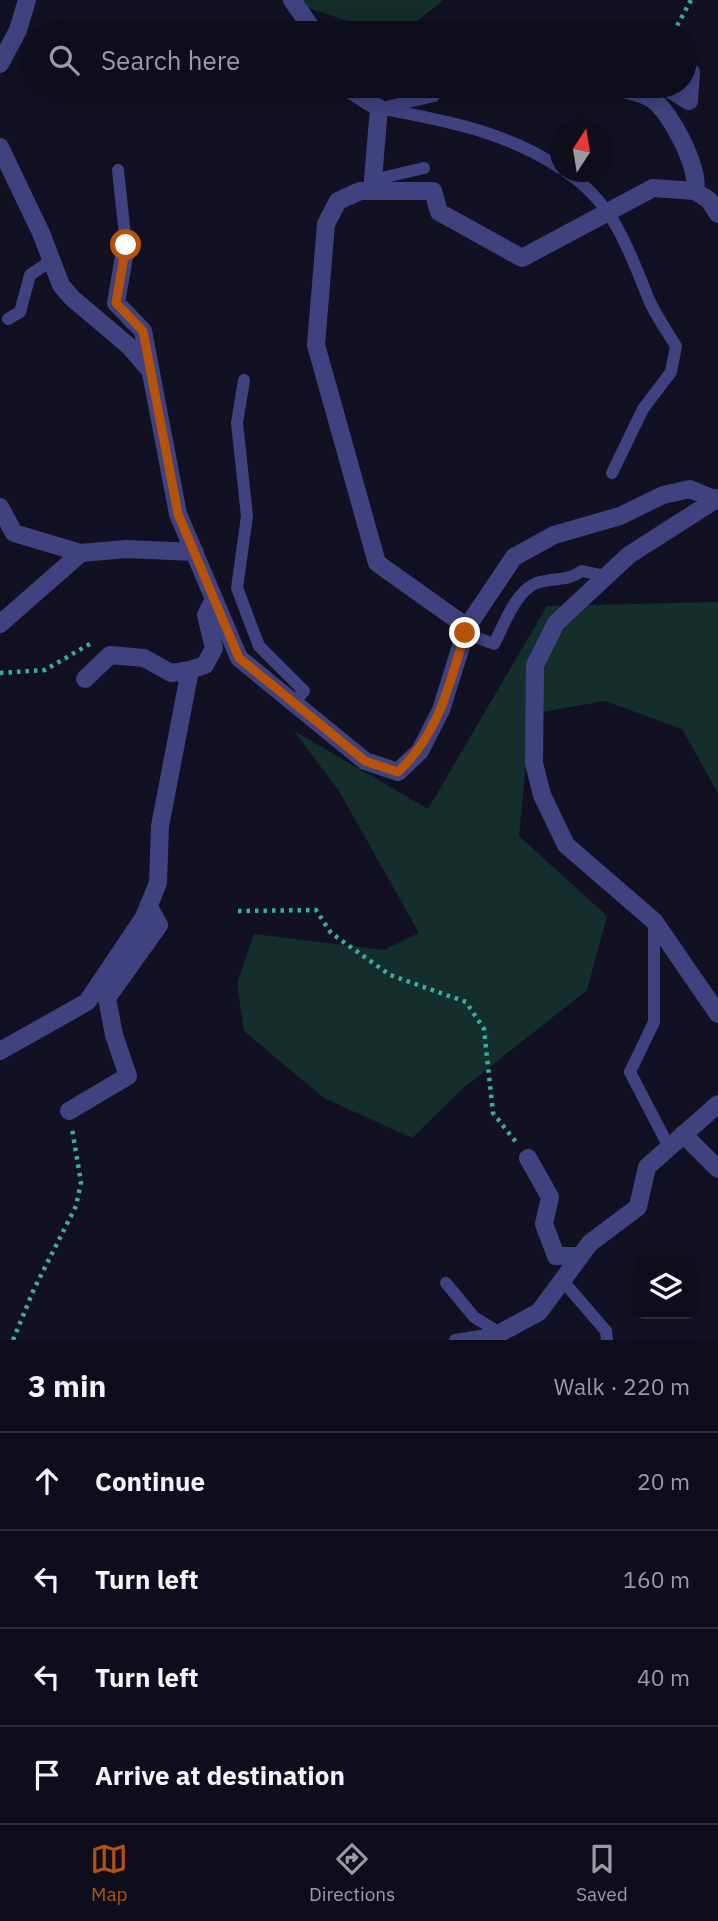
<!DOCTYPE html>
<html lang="en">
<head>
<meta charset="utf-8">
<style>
	body { margin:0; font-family:"IBM Plex Sans",sans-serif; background:#171624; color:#f1f3f6 }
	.controls { position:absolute; right:21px; bottom:21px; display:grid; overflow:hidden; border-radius:10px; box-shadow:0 4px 18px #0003 }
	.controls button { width:63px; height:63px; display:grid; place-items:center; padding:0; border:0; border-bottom:2px solid #2e2d3a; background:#0e0d1b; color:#f1f3f6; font:35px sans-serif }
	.compass { position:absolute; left:550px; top:119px; width:63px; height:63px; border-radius:50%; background:#0e0d1b; box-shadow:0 4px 18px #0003; rotate:12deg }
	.stop { position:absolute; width:21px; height:21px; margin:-16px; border:5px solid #b45309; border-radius:50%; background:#fff }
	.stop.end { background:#b45309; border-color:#fff; box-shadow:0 2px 7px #0008 }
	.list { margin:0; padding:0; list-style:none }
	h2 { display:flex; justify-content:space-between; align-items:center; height:91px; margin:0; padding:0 28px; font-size:30px }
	h2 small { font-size:23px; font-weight:400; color:#9b9ca3 }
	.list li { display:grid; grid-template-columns:46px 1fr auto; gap:21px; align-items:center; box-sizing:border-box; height:98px; padding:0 28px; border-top:2px solid #2e2d3a }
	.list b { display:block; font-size:26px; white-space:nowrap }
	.list em { font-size:23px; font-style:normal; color:#9b9ca3 }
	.icon { flex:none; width:38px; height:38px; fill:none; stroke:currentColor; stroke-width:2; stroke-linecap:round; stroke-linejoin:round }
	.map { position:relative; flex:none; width:718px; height:1340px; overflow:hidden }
	.search { position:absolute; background:#0e0d1b; box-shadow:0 4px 18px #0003; left:21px; right:21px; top:21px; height:77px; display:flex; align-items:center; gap:18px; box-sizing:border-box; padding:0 24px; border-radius:38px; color:#9b9ca3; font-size:26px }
	.sheet { height:483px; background:#0e0d1b }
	nav { display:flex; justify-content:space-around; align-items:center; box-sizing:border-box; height:98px; border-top:2px solid #2e2d3a; background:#0e0d1b; font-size:19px; color:#9b9ca3 }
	nav a { display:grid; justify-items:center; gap:4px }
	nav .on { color:#b45309 }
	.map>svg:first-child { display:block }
</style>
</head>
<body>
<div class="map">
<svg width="718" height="1340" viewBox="0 0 718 1340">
	<rect width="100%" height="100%" fill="#121124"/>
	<!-- green -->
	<path fill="#142e2b" d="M 284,0 L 442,0 L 442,1 L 403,33 L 384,33 Z
		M 718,602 L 718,793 L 682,729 L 605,701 L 531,714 L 519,836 L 607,916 L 587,990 L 462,1089 L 412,1138 L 324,1098 L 244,1031 L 237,983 L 254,934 L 384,950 L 419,933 L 339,791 L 294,731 L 428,809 L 547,606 Z"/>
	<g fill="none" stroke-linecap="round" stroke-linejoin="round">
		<!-- path -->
		<path stroke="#39ae9d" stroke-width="4.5" stroke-dasharray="3.5 5" stroke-linecap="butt" d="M 673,33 L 691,0
			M 0,673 L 45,670 L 93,642
			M 238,911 L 316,910 L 331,933 L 390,975 L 466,1002 L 484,1029 L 493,1113 L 516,1142
			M 13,1340 L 34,1289 L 76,1206 L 81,1182 L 72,1129"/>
		<!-- lane -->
		<path stroke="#40427f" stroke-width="12" d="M 386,107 L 434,96
			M 379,108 C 443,120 505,131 560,168
			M 118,170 L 126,245
			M 566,172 C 613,202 629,250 649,300 C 656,316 667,331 676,346 L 671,372 L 643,409 L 612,473
			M 373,180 L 424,168
			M 8,319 L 20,312 L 30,275 L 52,260
			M 244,380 L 237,423 L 247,516 L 237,588 L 259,646 L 304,691 L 294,703
			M 465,633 L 494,644 C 504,625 517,587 540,582 C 559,577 564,582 582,571 L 605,576
			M 654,921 L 654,1022 L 630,1072 L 669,1147
			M 563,1281 L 606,1331 L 607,1340
			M 446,1283 L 474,1317 L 500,1333
			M 455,1340 L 500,1333"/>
		<!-- street -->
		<path stroke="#40427f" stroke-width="18" d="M 292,0 L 315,33
			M 0,64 L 18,30 L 27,0
			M 344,86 L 379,108 L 372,191
			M 622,86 L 620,88 C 630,91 643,93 652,99 C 671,112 700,169 695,191
			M 665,86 L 689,101 L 691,72 L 685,66
			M 0,147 L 41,233 L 61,285 L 72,298 L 130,347 L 149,369
			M 126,245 L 116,303 L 143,331 L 178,514 L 239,658 L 365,761 L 398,772 L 420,751 L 441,710 L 467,627 L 514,557 L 554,535 L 620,516 L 663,495 L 690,489 L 714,499
			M 718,498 L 629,555 L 556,623 L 535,665 L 534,763 L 542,795 L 566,845 L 654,921 L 718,1014
			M 0,507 L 14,533 L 81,553 L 126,549 L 195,552
			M 0,624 L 81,553
			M 467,627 L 377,563 L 316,345 L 326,224 L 338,201 L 360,191 L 433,191 L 439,212 L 522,258 L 653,188 L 695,191 L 709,200 L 718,214
			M 85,679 L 110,655 L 144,658 L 171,673 L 190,670
			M 0,1051 L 87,1002 L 144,917 L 158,883 L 160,826 L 190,670 L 205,665 L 214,648 L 206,615 L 214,599
			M 69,1111 L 128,1076 L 114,1035 L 107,998 L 159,925 L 149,907
			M 683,1134 L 718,1169
			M 528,1158 L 550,1197 L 544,1224 L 556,1256 L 580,1256
			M 500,1333 L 539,1312 L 590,1243 L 638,1207 L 647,1167 L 718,1104"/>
	</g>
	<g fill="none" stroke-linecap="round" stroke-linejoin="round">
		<!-- route -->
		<path stroke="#b45309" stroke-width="9" d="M 126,245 L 116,303 L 143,331 L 178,514 L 239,658 L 365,761 L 398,772 C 439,733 449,686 465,633"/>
	</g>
</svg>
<div class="controls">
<button><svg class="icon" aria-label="layers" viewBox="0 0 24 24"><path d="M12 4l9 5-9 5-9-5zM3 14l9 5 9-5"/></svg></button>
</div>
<svg class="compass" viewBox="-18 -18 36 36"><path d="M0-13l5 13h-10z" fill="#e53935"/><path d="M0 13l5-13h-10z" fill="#9b9ca3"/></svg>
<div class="stop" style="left:126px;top:245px"></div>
<div class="stop end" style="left:465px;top:633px"></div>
<div class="search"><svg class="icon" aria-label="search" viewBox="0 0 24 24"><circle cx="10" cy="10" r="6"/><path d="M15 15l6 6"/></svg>Search here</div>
</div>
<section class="sheet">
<h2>3 min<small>Walk · 220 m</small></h2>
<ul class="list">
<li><svg class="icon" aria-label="ahead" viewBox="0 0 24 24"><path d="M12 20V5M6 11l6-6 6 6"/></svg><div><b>Continue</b></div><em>20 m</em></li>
<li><svg class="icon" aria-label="left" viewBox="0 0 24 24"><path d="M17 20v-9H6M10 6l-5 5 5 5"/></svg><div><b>Turn left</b></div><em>160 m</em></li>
<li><svg class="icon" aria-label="left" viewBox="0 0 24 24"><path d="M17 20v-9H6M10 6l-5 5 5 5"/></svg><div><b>Turn left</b></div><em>40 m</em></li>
<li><svg class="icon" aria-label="arrive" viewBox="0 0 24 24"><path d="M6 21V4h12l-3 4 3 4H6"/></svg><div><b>Arrive at destination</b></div></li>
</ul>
</section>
<nav>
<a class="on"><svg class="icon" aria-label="map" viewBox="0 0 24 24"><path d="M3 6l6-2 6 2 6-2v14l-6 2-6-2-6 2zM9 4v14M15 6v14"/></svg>Map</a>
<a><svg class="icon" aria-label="directions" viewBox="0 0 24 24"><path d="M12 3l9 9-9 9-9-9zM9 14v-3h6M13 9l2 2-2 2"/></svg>Directions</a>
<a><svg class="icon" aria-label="saved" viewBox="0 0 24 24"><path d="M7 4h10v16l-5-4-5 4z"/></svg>Saved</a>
</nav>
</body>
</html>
